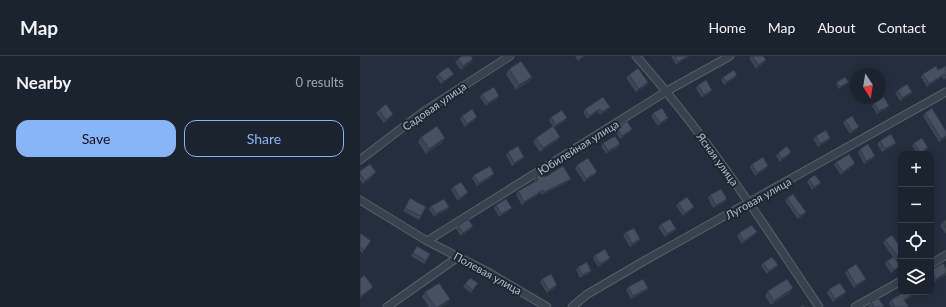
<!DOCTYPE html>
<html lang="en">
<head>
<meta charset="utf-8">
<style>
	body { margin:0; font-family:Lato,sans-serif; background:#282f3a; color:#f1f3f6 }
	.controls { position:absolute; right:12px; bottom:12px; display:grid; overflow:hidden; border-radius:8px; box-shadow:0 2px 10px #0003 }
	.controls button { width:36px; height:36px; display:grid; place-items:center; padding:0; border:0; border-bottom:1px solid #39404a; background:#1b232e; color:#f1f3f6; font:20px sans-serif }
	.compass { position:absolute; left:490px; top:12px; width:36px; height:36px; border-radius:50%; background:#1b232e; box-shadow:0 2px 10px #0003; rotate:168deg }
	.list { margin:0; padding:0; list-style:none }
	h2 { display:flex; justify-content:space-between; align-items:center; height:52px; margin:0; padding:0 16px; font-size:17px }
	h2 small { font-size:13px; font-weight:400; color:#a0a4aa }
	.actions { display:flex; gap:8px; padding:12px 16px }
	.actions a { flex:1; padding:9px 0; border:1px solid #8ab4f8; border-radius:12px; text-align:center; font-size:14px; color:#8ab4f8 }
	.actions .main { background:#8ab4f8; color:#111 }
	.icon { flex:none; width:22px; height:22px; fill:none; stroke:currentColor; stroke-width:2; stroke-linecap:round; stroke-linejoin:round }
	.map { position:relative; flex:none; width:586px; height:251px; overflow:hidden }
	header { display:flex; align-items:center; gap:24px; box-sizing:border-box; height:56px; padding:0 20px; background:#1b232e; border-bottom:1px solid #39404a }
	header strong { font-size:19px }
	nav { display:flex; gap:22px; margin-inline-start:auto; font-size:14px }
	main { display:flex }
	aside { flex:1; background:#1b232e }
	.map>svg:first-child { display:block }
</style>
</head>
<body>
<header>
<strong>Map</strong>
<nav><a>Home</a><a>Map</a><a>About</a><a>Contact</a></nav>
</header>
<main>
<aside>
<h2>Nearby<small>0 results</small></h2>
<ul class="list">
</ul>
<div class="actions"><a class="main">Save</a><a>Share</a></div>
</aside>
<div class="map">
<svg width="586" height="251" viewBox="0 0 586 251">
	<rect width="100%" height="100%" fill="#242f3e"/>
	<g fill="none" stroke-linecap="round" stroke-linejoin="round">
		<defs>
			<path id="minor" d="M 276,0 C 345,78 402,165 459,251
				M 0,104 L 63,56 L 150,0
				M 0,144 L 67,185 L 126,215 L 187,251
				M 67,185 L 307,35 L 370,0
				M 571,208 L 586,199
				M 27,251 L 98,201
				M 212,251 L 226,239 L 284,205 L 586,36
				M 495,251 L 541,225"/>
		</defs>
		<!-- minor casing -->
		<use href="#minor" stroke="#565f6c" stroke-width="9"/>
		<!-- minor -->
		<use href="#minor" stroke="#38414e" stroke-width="7"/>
	</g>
	<!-- wall -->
	<path fill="#3b4654" d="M 215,0 L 225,0 L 218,5 Z
		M 311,0 L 330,0 L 327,2 L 316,9 Z
		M 391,0 L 403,0 L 406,4 L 404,7 L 396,13 L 389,2 Z
		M 98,3 L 111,7 L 101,14 L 95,6 Z
		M 586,10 L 586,22 L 584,24 L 582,21 L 567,31 L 561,21 L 563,18 L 578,14 Z
		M 149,13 L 172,21 L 169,26 L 156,34 L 146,18 Z
		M 78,18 L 91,21 L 81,28 L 76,21 Z
		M 269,19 L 286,30 L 276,36 L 266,22 Z
		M 377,19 L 375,22 L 364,29 L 361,24 L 363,21 Z
		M 477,26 L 487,27 L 479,33 L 476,28 Z
		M 338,29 L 352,34 L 350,37 L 342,42 L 336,32 Z
		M 538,34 L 552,36 L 550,39 L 540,45 L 535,37 Z
		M 122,38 L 137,43 L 126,50 L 120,41 Z
		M 243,41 L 248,54 L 240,59 L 238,56 L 227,63 L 223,56 L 225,53 Z
		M 514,47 L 526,53 L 517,58 L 512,50 Z
		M 19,54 L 33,58 L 31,61 L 24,67 L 16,57 Z
		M 293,57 L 308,62 L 306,65 L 298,70 L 291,60 Z
		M 565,57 L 586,75 L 586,82 L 579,86 L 563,60 Z
		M 102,60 L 115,64 L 105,71 L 100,63 Z
		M 191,61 L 205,65 L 194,72 L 200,81 L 197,85 L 180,96 L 173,86 L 176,82 L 193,71 L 189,64 Z
		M 485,64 L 497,74 L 490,78 L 483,67 Z
		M 257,72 L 272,73 L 270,76 L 260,83 L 255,75 Z
		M 456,80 L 470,82 L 468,85 L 458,91 L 453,83 Z
		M 61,81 L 85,82 L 82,87 L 66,98 L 58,86 Z
		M 520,85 L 534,90 L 522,96 L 517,88 Z
		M 243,87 L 260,88 L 258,91 L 246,98 L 241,90 Z
		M 554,87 L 566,95 L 561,98 L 557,98 L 552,90 Z
		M 500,93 L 515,100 L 513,103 L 504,108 L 498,96 Z
		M 148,96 L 162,104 L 152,110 L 146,99 Z
		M 418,97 L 429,99 L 420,106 L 416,100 Z
		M 476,106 L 493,110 L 481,119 L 474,109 Z
		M 392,108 L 408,110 L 406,113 L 395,120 L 390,111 Z
		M 217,109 L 235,119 L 224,126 L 215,112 Z
		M 0,115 L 16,116 L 14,119 L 3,128 L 0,124 Z
		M 114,119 L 132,121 L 117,130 L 112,122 Z
		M 176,121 L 185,121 L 208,126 L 182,139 L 181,137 L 162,149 L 156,139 L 158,135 L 175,125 L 174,124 Z
		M 449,123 L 461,127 L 458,130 L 452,134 L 447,126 Z
		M 93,131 L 108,136 L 106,139 L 98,145 L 91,134 Z
		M 350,139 L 365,146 L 353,152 L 348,142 Z
		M 50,142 L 61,160 L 59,164 L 43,155 Z
		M 427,142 L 446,156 L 444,159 L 438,163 L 425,145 Z
		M 318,147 L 331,154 L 323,160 L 316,150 Z
		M 136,149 L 149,155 L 139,161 L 134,152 Z
		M 71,150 L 89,151 L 87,154 L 74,161 L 69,153 Z
		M 586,164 L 586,178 L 580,170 L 583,166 Z
		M 301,168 L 314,176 L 305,181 L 298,171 Z
		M 98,170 L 111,173 L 101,180 L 96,173 Z
		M 266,176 L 278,187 L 270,191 L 263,179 Z
		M 0,177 L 11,185 L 2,197 L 0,195 Z
		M 379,177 L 395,179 L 382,188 L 377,180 Z
		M 525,184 L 541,192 L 541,200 L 536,204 L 537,213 L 531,217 L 525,208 L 527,205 L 533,201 L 523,187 Z
		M 57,190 L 66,205 L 64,208 L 51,200 Z
		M 235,199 L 250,202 L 247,205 L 238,211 L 233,202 Z
		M 403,207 L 415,212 L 407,218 L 401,210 Z
		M 218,211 L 229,218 L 220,222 L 216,214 Z
		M 586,212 L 586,219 L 574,226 L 571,221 L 571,214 Z
		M 487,214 L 506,223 L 504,226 L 494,232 L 485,217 Z
		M 110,222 L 118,227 L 111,237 L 103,231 Z
		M 182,223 L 197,229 L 195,232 L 187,237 L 180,226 Z
		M 268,231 L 288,232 L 286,235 L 271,243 L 266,234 Z
		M 469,233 L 486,236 L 484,239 L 473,246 L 467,237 Z
		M 408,235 L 430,237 L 411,249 L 405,240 Z
		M 65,236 L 87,248 L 82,251 L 69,251 L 62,241 Z
		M 542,236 L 559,236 L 545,245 L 549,251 L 531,251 L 529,247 L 531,244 L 543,237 Z
		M 511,246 L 524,250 L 523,251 L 509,251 L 508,249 Z"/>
	<!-- shaded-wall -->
	<path fill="#303945" d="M 223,0 L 225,0 L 218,5 L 220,2 Z
		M 328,0 L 330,0 L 327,2 L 316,9 L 318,6 Z
		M 113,3 L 111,7 L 101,14 L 103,10 Z
		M 406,4 L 404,7 L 396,13 L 398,9 Z
		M 94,18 L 91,21 L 81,28 L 84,25 Z
		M 584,18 L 582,21 L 567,31 L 569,28 Z
		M 377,19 L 375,22 L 364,29 L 366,26 Z
		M 172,21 L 169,26 L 156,34 L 159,29 Z
		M 288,26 L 286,30 L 276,36 L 279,33 Z
		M 352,34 L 350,37 L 342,42 L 344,39 Z
		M 552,36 L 550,39 L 540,45 L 542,42 Z
		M 139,40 L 137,43 L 126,50 L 128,47 Z
		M 529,50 L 526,53 L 517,58 L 519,55 Z
		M 250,51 L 248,54 L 240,59 L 242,56 Z
		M 240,53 L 238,56 L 227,63 L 229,60 Z
		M 33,58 L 31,61 L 24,67 L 26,64 Z
		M 117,61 L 115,64 L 105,71 L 107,68 Z
		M 207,62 L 205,65 L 194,72 L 196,69 Z
		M 308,62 L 306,65 L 298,70 L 300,67 Z
		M 499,71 L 497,74 L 490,78 L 492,75 Z
		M 272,73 L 270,76 L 260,83 L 262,80 Z
		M 586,80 L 586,82 L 579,86 L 581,83 Z
		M 200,81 L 197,85 L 180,96 L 183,92 Z
		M 85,82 L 82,87 L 66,98 L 69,93 Z
		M 470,82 L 468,85 L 458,91 L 460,88 Z
		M 536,87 L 534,90 L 522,96 L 525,93 Z
		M 260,88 L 258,91 L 246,98 L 248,95 Z
		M 568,92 L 566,95 L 561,98 L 560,98 Z
		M 431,96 L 429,99 L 420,106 L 422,103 Z
		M 515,100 L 513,103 L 504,108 L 506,105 Z
		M 164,101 L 162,104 L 152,110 L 154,107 Z
		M 495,107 L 493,110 L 481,119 L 483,116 Z
		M 408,110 L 406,113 L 395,120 L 397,117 Z
		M 16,116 L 14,119 L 3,128 L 5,125 Z
		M 237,116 L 235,119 L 224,126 L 226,123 Z
		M 134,118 L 132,121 L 117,130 L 119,127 Z
		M 211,123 L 208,126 L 182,139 L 184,136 Z
		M 461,127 L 458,130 L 452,134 L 454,131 Z
		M 183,134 L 181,137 L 162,149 L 164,146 Z
		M 108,136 L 106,139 L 98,145 L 100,142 Z
		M 367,143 L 365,146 L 353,152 L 356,149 Z
		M 89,151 L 87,154 L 74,161 L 76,158 Z
		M 334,151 L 331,154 L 323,160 L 325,157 Z
		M 152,152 L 149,155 L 139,161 L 141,158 Z
		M 446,156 L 444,159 L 438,163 L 440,160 Z
		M 113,170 L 111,173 L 101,180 L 103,177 Z
		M 316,173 L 314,176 L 305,181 L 307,178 Z
		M 397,176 L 395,179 L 382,188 L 384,185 Z
		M 280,183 L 278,187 L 270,191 L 272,188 Z
		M 541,199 L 541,200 L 536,204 L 538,201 Z
		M 250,202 L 247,205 L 238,211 L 240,208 Z
		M 418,209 L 415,212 L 407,218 L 409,215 Z
		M 540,210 L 537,213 L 531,217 L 534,214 Z
		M 231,215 L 229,218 L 220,222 L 222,219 Z
		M 586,217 L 586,219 L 574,226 L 576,223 Z
		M 506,223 L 504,226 L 494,232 L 496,229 Z
		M 197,229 L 195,232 L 187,237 L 189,234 Z
		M 13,231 L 10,235 L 0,243 L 0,241 Z
		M 288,232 L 286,235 L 271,243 L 273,240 Z
		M 433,232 L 430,237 L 411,249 L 414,245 Z
		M 486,236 L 484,239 L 473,246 L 475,243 Z
		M 556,236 L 559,236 L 542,247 L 544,244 Z
		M 90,243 L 87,248 L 82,251 L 78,251 Z"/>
	<!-- building -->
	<path fill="#455162" stroke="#303945" d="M 102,0 L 111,0 L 113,3 L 103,10 L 98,3 Z
		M 315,0 L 328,0 L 318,6 Z
		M 392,0 L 403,0 L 406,4 L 398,9 Z
		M 161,5 L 172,21 L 159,29 L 149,13 Z
		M 576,10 L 578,14 L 586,10 L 586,20 L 584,18 L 569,28 L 563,18 Z
		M 88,11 L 94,18 L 84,25 L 78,18 Z
		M 278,12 L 288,26 L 279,33 L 269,19 Z
		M 374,14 L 377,19 L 366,26 L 363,21 Z
		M 485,21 L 489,26 L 480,31 L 477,26 Z
		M 346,24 L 352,34 L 344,39 L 338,29 Z
		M 547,28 L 552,36 L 542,42 L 538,34 Z
		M 134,31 L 139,40 L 128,47 L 122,38 Z
		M 243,41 L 250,51 L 242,56 L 240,53 L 229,60 L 225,53 Z
		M 524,41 L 529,50 L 519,55 L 514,47 Z
		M 26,48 L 33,58 L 26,64 L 19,54 Z
		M 302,52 L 308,62 L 300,67 L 293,57 Z
		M 572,52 L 586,75 L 586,80 L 581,83 L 565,57 Z
		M 112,53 L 117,61 L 107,68 L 102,60 Z
		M 202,54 L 207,62 L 196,69 L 191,61 Z
		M 492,60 L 499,71 L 492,75 L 485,64 Z
		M 267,65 L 272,73 L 262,80 L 257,72 Z
		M 77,70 L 85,82 L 69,93 L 61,81 Z
		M 193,70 L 200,81 L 183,92 L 176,82 Z
		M 466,74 L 470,82 L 460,88 L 456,80 Z
		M 531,78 L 536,87 L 525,93 L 520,85 Z
		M 255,80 L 260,88 L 248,95 L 243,87 Z
		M 562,82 L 568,92 L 560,97 L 554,87 Z
		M 508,88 L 515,100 L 506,105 L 500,93 Z
		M 158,90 L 164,101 L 154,107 L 148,96 Z
		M 427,90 L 431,96 L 422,103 L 418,97 Z
		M 489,98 L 495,107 L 483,116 L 476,106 Z
		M 403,101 L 408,110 L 397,117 L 392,108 Z
		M 228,102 L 237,116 L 226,123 L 217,109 Z
		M 10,108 L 16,116 L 5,125 L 0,118 L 0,115 Z
		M 130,110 L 134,118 L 119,127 L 114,119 Z
		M 203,110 L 211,123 L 184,136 L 183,134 L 164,146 L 158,135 L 178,124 L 176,121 L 183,116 L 185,121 Z
		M 455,119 L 461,127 L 454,131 L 449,123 Z
		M 101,126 L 108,136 L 100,142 L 93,131 Z
		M 361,133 L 367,143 L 356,149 L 350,139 Z
		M 433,138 L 446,156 L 440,160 L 427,142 Z
		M 327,141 L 334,151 L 325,157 L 318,147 Z
		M 50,142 L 66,151 L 61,160 L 45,152 Z
		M 84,143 L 89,151 L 76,158 L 71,150 Z
		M 146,143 L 152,152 L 141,158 L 136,149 Z
		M 108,163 L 113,170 L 103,177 L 98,170 Z
		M 310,163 L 316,173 L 307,178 L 301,168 Z
		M 586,164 L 586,172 L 583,166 Z
		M 392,169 L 397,176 L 384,185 L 379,177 Z
		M 274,172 L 280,183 L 272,188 L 266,176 Z
		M 0,177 L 11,185 L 4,194 L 0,191 Z
		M 532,179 L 541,192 L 541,199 L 538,201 L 525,184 Z
		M 57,190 L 70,198 L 66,205 L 53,197 Z
		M 245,193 L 250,202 L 240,208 L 235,199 Z
		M 412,201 L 418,209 L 409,215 L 403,207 Z
		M 534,201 L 540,210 L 534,214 L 527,205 Z
		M 227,206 L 231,215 L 222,219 L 218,211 Z
		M 583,207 L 586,212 L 586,217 L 576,223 L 571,214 Z
		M 496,208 L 506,223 L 496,229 L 487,214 Z
		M 191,218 L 197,229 L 189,234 L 182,223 Z
		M 4,219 L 13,231 L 0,241 L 0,223 Z
		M 110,222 L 118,227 L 113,234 L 105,228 Z
		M 283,223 L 288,232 L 273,240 L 268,231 Z
		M 427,223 L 433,232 L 414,245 L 408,235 Z
		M 79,227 L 90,243 L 78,251 L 75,251 L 65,236 Z
		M 480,227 L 486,236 L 475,243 L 469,233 Z
		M 544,236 L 556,236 L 544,244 L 549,251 L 535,251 L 531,244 Z
		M 518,242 L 524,250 L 522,251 L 514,251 L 511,246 Z
		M 443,249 L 445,251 L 440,251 Z"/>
	<g text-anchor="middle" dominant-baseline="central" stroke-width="4" stroke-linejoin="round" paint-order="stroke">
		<!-- street labels -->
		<g font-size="11" fill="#b4bcc9" stroke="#1d2633">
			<text transform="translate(74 50) rotate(-35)">Садовая улица</text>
			<text transform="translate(218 91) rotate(-32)">Юбилейная улица</text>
			<text transform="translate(358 103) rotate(54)">Ясная улица</text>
			<text transform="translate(398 142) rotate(-29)">Луговая улица</text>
			<text transform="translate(128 217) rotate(29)">Полевая улица</text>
		</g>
	</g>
</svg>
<div class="controls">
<button>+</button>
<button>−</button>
<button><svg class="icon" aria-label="locate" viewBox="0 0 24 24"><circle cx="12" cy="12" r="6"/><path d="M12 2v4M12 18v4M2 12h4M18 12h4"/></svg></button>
<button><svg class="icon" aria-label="layers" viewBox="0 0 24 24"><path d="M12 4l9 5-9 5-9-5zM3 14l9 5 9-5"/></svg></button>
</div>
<svg class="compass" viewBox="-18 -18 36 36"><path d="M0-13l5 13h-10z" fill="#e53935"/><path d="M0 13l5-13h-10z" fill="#a0a4aa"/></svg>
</div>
</main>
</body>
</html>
